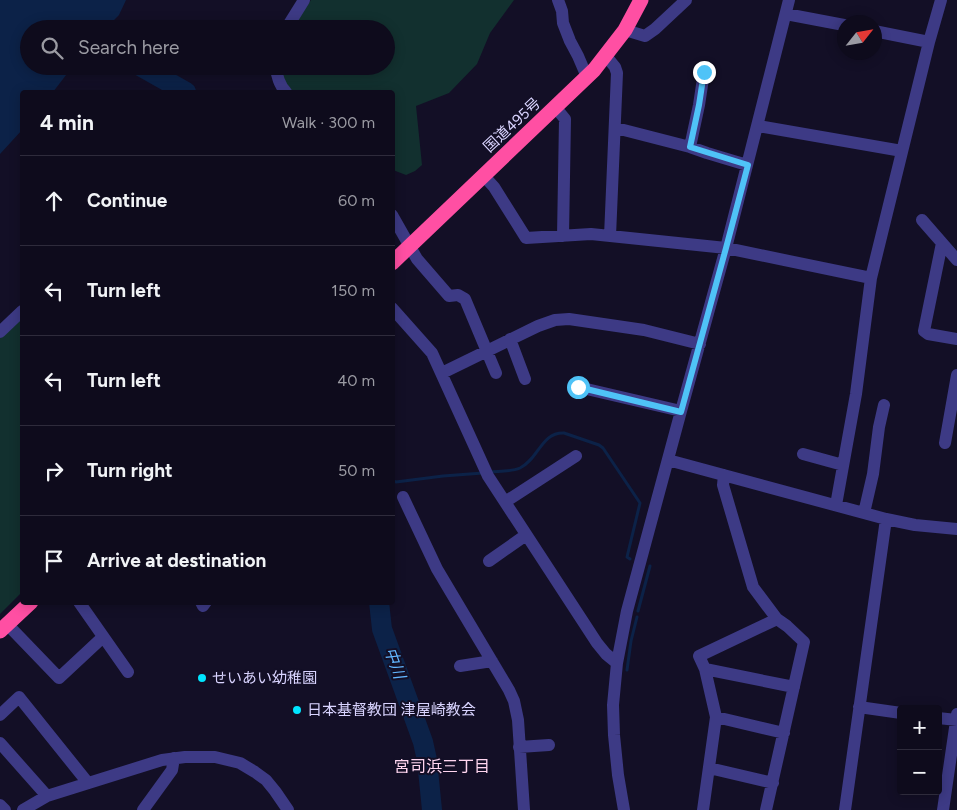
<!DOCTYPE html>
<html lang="en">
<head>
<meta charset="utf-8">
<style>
	body { margin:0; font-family:Figtree,"Noto Sans JP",sans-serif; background:#1c1929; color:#f1f3f6 }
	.controls { position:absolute; right:15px; bottom:15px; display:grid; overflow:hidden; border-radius:5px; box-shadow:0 2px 12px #0003 }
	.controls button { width:45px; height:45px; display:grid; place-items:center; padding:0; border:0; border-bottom:1px solid #2e2b3b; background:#0e0b1c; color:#f1f3f6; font:25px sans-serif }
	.compass { position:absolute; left:837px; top:15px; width:45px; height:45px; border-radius:50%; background:#0e0b1c; box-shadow:0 2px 12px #0003; rotate:59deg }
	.stop { position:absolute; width:15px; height:15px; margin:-11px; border:4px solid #4fc3f7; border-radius:50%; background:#fff }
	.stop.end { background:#4fc3f7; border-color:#fff; box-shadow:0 1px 5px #0008 }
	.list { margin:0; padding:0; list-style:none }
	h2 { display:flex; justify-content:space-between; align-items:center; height:65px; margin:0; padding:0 20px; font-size:21px }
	h2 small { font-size:16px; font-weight:400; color:#9b9ba3 }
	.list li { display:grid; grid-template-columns:32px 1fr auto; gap:15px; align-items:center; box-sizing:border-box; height:90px; padding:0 20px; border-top:1px solid #2e2b3b }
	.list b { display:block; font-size:19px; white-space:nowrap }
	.list em { font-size:16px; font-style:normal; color:#9b9ba3 }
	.icon { flex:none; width:28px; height:28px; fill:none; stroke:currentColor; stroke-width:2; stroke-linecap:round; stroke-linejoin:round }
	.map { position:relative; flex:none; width:957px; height:810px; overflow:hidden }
	.search { position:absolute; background:#0e0b1c; box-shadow:0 2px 12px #0003; left:20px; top:20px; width:375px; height:55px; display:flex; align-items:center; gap:12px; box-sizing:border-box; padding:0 18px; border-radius:28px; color:#9b9ba3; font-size:19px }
	.panel { position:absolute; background:#0e0b1c; box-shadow:0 2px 12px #0003; left:20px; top:90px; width:375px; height:515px; border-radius:5px }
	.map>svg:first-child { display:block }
</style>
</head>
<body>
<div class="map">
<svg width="957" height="810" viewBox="0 0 957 810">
	<rect width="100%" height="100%" fill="#130f26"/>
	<!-- green -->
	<path fill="#12302f" d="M 311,0 L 514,0 L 490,33 L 477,64 L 449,93 L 416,106 L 422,165 L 415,171 L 406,175 L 393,170 L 392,92 L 292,92 L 284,80 L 281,66 L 386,66 L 386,29 L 293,29 L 303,11 Z
		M 22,317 L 22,592 L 0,614 L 0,338 Z"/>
	<!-- water -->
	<path fill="#0c2248" d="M 0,0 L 126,0 L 119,15 L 105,29 L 29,29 L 29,66 L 73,66 L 53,92 L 22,92 L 22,130 L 0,154 Z"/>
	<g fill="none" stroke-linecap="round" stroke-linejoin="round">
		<!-- stream -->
		<path stroke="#0c2248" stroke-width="3" d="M 489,472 C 499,471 511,472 520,468 C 539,459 541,432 564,433 L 599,445 L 603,448 L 640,503 L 627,557 L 630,559
			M 392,480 L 396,482 L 443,476 L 483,473
			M 638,611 L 650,566
			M 627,670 L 631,641 L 637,617"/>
		<!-- river -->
		<path stroke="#0c2248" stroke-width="20" d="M 140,66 L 186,92
			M 379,602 L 382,629 L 423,742 L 427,760 L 432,810"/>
		<!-- minor -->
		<path stroke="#3d3a85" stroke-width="12" d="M 558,0 L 562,11 L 563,23 L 570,41 L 578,56 L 587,77
			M 786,14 L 844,25
			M 286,29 L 304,0
			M 625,30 L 645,36 L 655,29 L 686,0
			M 874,31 L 929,42
			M 606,56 L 615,67 L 617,73 L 610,236
			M 276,66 C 276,75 280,86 286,92
			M 556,108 L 565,119 L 563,236
			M 758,126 L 902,151
			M 616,128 L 690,147 L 707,153 L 747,165
			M 690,147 L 699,105 L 704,72
			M 484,176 L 494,187 L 526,238 L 591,234 L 726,248 L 871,278
			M 392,215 L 417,259 L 449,296 L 458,295 L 465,299 L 496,373
			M 922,220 L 957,260
			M 942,243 L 924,331 L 928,334 L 957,339
			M 392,308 L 432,353 L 488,476 L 597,643 L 606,654 L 617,663
			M 0,332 L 22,311
			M 510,339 L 525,379
			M 442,373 L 538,326 L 555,320 L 569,319 L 644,330 L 700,344
			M 578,387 L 681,411
			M 945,443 L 957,375
			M 803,454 L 843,465
			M 668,460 L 886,519 L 915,525 L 957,529
			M 724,475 L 723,485 L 753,587 L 777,619 L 787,626 L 804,642 L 766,810
			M 403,497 L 437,569 L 509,690 L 514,701 L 518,720 L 524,810
			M 505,502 L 576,456
			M 836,505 L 856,394 L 871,278 L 929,42 L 941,0
			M 864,513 L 873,474 L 879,427 L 884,405
			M 489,561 L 526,535
			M 79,602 L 128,672
			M 201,602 L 203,606 L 206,602
			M 7,624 L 59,678 L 103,637
			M 460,666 L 492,661
			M 705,669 L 794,687
			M 859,707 L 901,713
			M 0,715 L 19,697 L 88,783
			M 716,717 L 784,733
			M 938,718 L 957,720
			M 0,743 L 47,796
			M 519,747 L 549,745
			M 709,768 L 773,783
			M 0,805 L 5,810
			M 23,810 L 47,796 L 162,760 L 185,757 L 215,757 L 240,763 L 255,772 L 266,780 L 275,791 L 288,810
			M 143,810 L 172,770 L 174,758
			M 624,810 L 618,775 L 614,735 L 613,705 L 617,663 L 627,611 L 681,411 L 726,248 L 789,0
			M 703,810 L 716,717 L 705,669 L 699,656 L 777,619
			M 845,810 L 886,519
			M 943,810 L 957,714"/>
		<!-- highway -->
		<path stroke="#ff4fa3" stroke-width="15" d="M 392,263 L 594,70 L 625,30 L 641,0
			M 0,631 L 31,602"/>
	</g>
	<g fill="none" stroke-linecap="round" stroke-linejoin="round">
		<!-- route -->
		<path stroke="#4fc3f7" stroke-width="6" d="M 578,387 L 681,412 L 726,248 L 748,165 L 690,147 L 699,105 L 704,72"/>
	</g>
	<!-- markers -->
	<g fill="#00e5ff" stroke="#130f26" stroke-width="2">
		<circle cx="202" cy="678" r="5"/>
		<circle cx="297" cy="710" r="5"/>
	</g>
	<g text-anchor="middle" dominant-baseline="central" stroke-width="4" stroke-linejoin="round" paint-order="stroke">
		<!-- street labels -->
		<g font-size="15" fill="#d9d4ff" stroke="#130f26">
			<text transform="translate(512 125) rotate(-43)">国道495号</text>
		</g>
		<!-- poi labels -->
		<g font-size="15" fill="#d9d4ff" stroke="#130f26" text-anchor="start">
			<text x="212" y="678">せいあい幼稚園</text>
			<text x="307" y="710">日本基督教団 津屋崎教会</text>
		</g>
		<!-- water labels -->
		<g font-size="16" font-style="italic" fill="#62b6ff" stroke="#130f26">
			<text transform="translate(395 663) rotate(70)">中川</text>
		</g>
		<!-- neighbourhood labels -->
		<g font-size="16" fill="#ffd6f0" stroke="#130f26">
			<text x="442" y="766">宮司浜三丁目</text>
		</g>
	</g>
</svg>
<div class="controls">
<button>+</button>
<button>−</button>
</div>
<svg class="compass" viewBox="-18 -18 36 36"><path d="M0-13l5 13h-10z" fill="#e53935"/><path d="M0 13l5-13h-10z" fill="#9b9ba3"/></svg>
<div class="stop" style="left:578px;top:387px"></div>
<div class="stop end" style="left:704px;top:72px"></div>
<div class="search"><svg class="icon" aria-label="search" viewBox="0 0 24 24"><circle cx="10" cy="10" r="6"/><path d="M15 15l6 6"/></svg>Search here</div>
<section class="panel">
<h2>4 min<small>Walk · 300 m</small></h2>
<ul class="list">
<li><svg class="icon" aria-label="ahead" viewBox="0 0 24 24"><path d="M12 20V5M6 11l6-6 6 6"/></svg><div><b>Continue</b></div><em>60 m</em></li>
<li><svg class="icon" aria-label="left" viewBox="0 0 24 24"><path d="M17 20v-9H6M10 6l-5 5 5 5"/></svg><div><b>Turn left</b></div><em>150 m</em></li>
<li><svg class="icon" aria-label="left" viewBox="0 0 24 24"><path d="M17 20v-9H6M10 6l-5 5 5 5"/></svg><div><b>Turn left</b></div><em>40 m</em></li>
<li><svg class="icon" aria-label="right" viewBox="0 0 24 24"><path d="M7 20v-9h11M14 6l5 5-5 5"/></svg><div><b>Turn right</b></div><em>50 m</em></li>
<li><svg class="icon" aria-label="arrive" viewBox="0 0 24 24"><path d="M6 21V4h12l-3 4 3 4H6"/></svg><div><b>Arrive at destination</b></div></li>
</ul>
</section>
</div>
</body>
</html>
